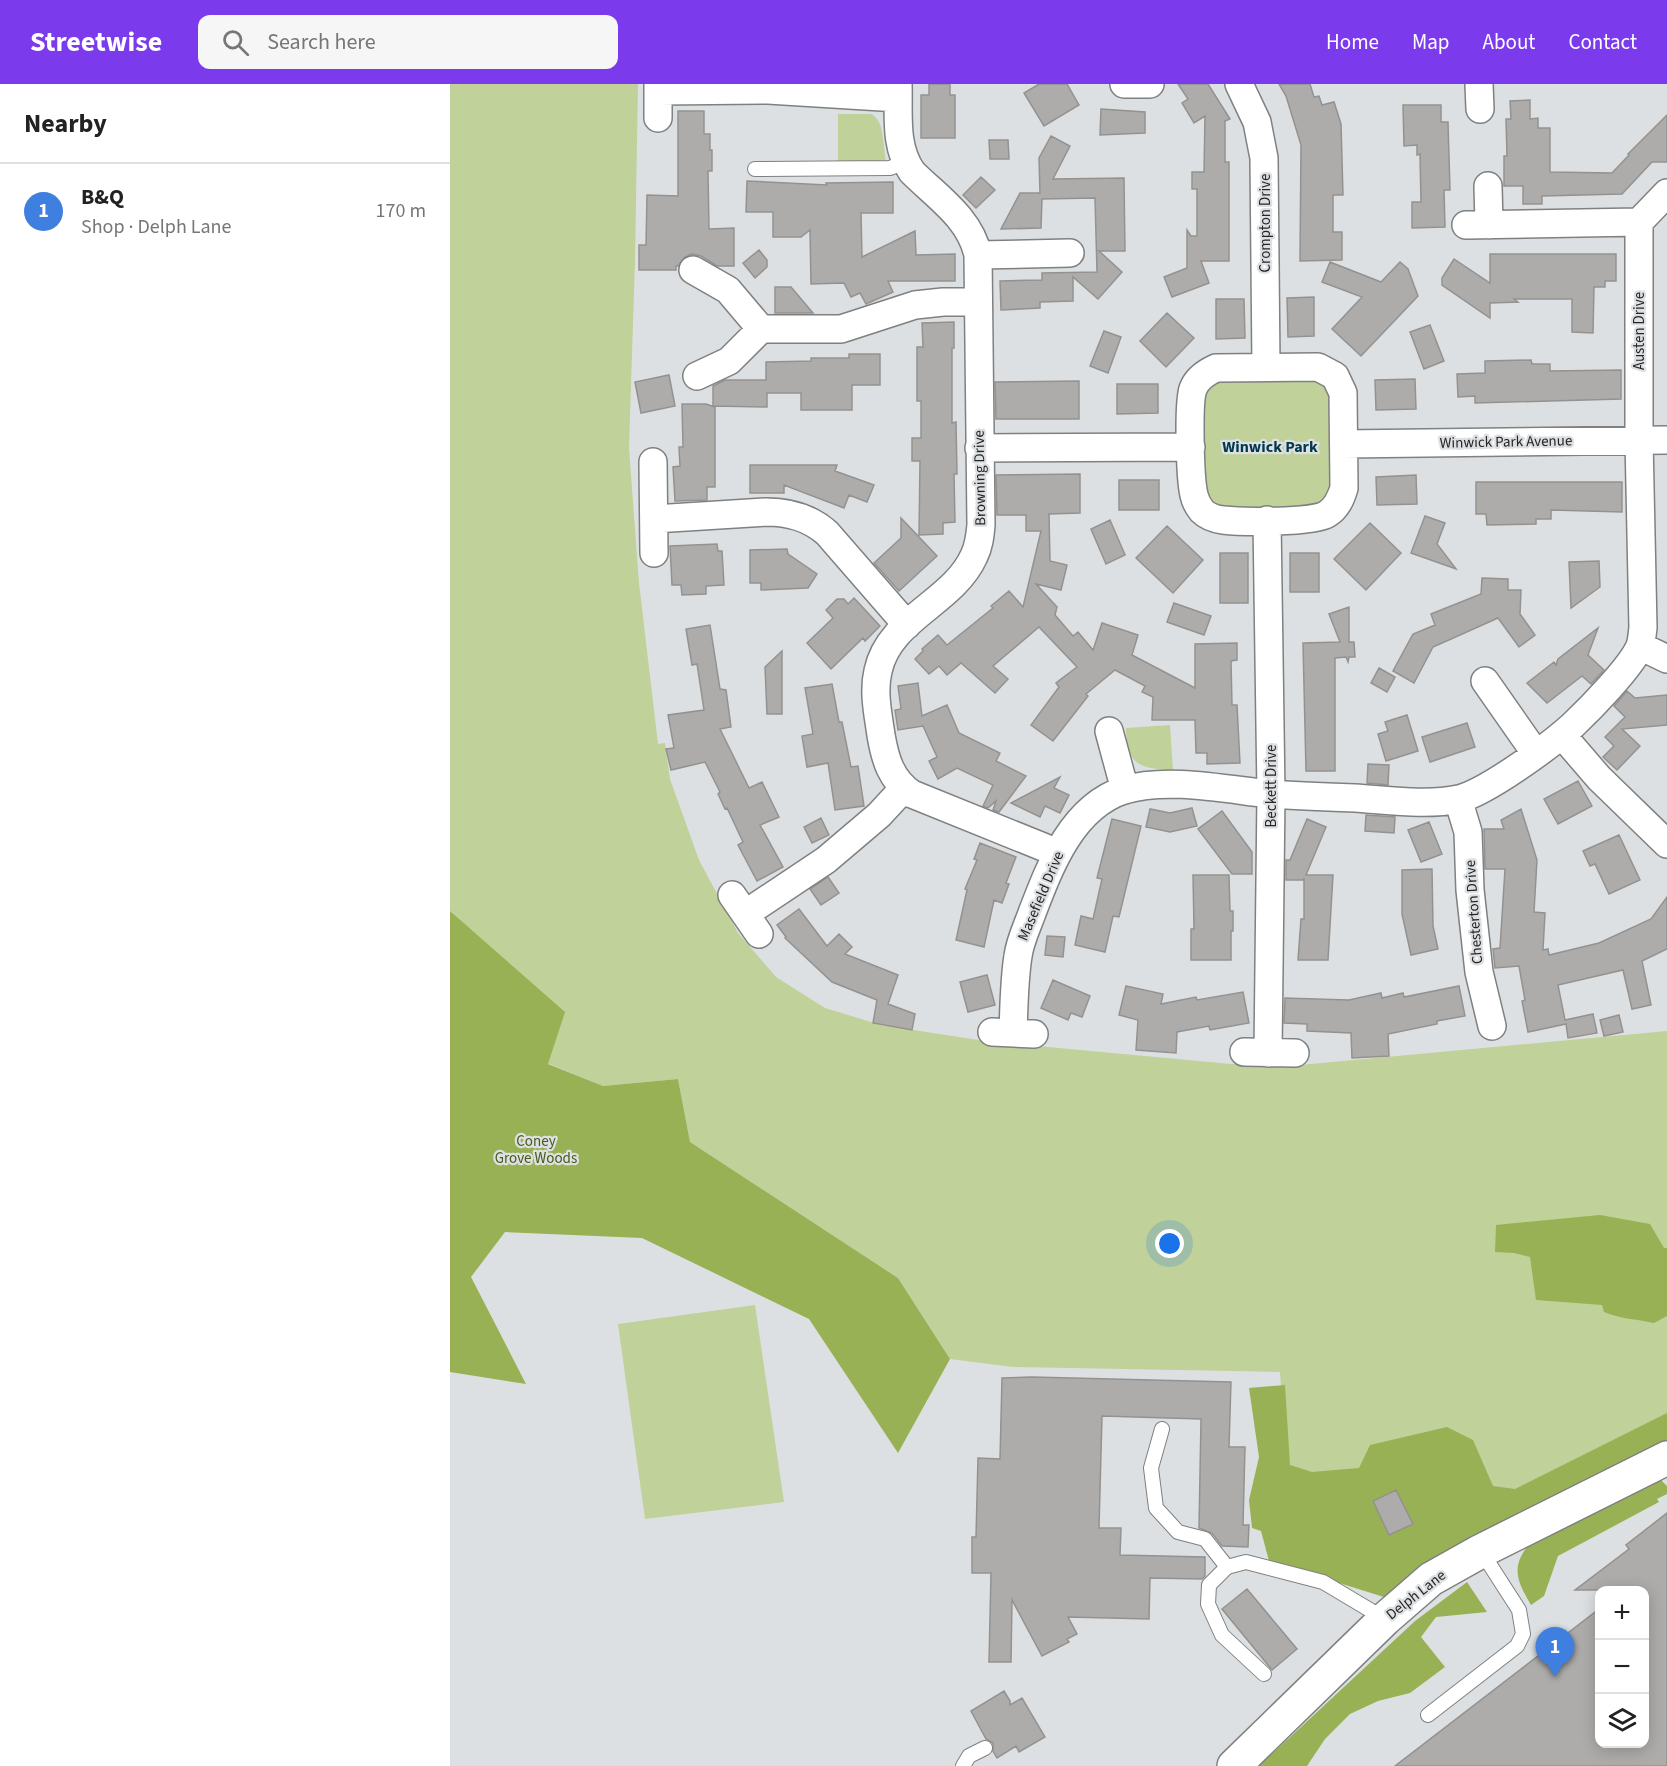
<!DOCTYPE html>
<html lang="en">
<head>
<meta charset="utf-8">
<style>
	body { margin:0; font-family:"Source Sans 3",sans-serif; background:#f6f6f6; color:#222 }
	.controls { position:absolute; right:18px; bottom:18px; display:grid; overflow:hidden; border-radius:12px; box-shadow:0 3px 15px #0003 }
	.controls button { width:54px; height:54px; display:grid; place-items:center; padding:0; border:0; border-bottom:2px solid #e0e0e0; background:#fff; color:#222; font:30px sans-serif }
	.you { position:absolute; left:720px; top:1160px; width:21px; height:21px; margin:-15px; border:4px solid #fff; border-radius:50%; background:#1a73e8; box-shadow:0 0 0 9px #1a73e833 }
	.badge { display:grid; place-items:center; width:39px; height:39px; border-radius:50%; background:#7c3aed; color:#fff; font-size:20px; font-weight:700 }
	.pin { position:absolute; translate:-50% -50px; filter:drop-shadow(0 2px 3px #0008) }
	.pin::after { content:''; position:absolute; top:32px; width:21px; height:18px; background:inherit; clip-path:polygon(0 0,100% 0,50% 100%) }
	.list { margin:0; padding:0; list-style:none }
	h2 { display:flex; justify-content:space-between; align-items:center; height:78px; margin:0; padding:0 24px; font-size:26px }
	h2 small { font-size:20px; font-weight:400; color:#767676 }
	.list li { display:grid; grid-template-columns:39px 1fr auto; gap:18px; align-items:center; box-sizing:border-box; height:96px; padding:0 24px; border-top:2px solid #e0e0e0 }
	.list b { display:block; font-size:22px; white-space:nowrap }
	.list p { margin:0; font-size:20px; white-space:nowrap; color:#767676 }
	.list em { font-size:20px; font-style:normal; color:#767676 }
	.icon { flex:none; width:33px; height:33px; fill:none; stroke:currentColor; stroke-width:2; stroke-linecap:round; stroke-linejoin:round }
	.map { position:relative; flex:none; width:1217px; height:1682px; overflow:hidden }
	header { display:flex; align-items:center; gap:36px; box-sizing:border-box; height:84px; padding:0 30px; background:#7c3aed; color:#fff }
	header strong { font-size:28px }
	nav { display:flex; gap:33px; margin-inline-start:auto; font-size:21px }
	.search { width:420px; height:54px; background:#f6f6f6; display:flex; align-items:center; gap:15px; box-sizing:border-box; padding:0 21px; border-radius:12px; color:#767676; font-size:22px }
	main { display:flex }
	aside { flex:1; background:#fff }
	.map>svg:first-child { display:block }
</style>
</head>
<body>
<header>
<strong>Streetwise</strong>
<div class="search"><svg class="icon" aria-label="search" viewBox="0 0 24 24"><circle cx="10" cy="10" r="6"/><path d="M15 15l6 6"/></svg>Search here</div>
<nav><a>Home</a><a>Map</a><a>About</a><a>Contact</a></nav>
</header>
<main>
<aside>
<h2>Nearby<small></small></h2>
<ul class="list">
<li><span class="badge" style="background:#3f7fe0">1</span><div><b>B&amp;Q</b><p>Shop · Delph Lane</p></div><em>170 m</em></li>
</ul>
</aside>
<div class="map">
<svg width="1217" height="1682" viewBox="0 0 1217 1682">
	<rect width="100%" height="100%" fill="#dde0e2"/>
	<!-- green -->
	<path fill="#c0d199" d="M 0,0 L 188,0 L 185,177 L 179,364 L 189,499 L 208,660 L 215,659 L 220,695 L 249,776 L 288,849 L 326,893 L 375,924 L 431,941 L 535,957 L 781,980 L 850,981 L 1217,947 L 1217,1346 L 1033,1438 L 840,1438 L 830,1288 L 563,1283 L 500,1275 L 448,1194 L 240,1058 L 228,995 L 153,1002 L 97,979 L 13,839 L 0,827 Z
		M 388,30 L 421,30 C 435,36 433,64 436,77 L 388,78 Z
		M 859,292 L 879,301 L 885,405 L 874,423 L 770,427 L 753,411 L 754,305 L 762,297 Z
		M 720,641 L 723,686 C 689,685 677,681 676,644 Z
		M 305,1221 L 334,1418 L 195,1435 L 168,1240 Z"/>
	<!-- forest -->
	<path fill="#98b154" d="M 0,827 L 115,928 L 98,980 L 153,1002 L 228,995 L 240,1058 L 448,1194 L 500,1275 L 448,1369 L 359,1235 L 192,1154 L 55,1148 L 21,1193 L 76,1300 L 0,1288 Z
		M 1150,1131 L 1200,1140 L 1214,1164 L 1217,1164 L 1217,1232 L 1204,1239 C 1186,1235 1170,1235 1154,1228 L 1152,1221 L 1086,1216 L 1080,1173 L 1064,1169 L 1045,1168 L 1046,1141 Z
		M 835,1301 L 840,1381 L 862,1388 L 909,1384 L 920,1361 L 997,1343 L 1023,1356 L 1043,1402 L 1065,1405 L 1217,1329 L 1217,1363 L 937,1514 L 819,1477 L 811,1447 L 802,1444 L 799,1416 L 809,1373 L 799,1304 Z
		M 1208,1393 L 1217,1402 L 1217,1410 L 1207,1415 L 1209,1418 L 1108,1472 L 1094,1512 L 1081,1521 C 1067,1497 1060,1483 1080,1459 Z
		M 1017,1498 L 1037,1528 L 986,1533 L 971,1553 L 995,1583 L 960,1609 L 928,1617 L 900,1630 L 875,1655 L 857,1682 L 809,1682 L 965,1537 Z"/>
	<!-- building -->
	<path fill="#adacaa" stroke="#949290" stroke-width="1.5" d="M 479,0 L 500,0 L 500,11 L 505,11 L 505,54 L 471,54 L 471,11 L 479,11 Z
		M 589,0 L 617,0 L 629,21 L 594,42 L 574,9 Z
		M 728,0 L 758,0 L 780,35 L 775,37 L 775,78 L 779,78 L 779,177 L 751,177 L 759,199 L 722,213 L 714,193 L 737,184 L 737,146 L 741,152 L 747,152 L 747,105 L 742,105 L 742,88 L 754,88 L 755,32 L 744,39 L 732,19 L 738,15 Z
		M 829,0 L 860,0 L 864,13 L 869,12 L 872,21 L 884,18 L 891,40 L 893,111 L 883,111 L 883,148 L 892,148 L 892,176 L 850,177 L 851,61 L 836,12 Z
		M 1080,16 L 1080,35 L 1088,34 L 1088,44 L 1100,44 L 1100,88 L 1162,89 L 1179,71 L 1178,70 L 1217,31 L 1217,78 L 1202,78 L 1172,110 L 1092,112 L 1092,120 L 1073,120 L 1073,102 L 1054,102 L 1054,72 L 1057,72 L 1056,35 L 1061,35 L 1060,17 Z
		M 953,21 L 991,21 L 991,38 L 998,38 L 1000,106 L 994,106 L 995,143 L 962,144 L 962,118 L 971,118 L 970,70 L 967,71 L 967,61 L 954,62 Z
		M 651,25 L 695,28 L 695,49 L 650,51 Z
		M 228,27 L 254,27 L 254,50 L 260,50 L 260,66 L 262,66 L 262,87 L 258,87 L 259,145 L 284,144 L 284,182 L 267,182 L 251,172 L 242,170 L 235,173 L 228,182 L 226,182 L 226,186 L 189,186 L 189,161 L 196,161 L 197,111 L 228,112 Z
		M 601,52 L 620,62 L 603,95 L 674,94 L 675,167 L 649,167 L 672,188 L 648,215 L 623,193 L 623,217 L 590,218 L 590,224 L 551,226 L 550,197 L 592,196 L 592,189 L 647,188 L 645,114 L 592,115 L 591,144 L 551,145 L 570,109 L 590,109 L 589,74 Z
		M 539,56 L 558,56 L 559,75 L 540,75 Z
		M 531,93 L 545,106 L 526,124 L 513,111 Z
		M 297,97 L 377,101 L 376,99 L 443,98 L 443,129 L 411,129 L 412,173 L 465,147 L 466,171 L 505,170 L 505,197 L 438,197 L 443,208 L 416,220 L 410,209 L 401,213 L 394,199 L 361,200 L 360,146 L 351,153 L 323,153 L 323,128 L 296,128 Z
		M 309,166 L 317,176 L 317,183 L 305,194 L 293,179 Z
		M 1040,170 L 1166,170 L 1166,197 L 1155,197 L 1155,203 L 1144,203 L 1143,249 L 1122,248 L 1122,215 L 1064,215 L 1068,218 L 1040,219 L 1040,234 L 992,201 L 992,194 L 1004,175 L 1040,199 Z
		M 880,178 L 931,198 L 950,178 L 958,185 L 968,212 L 911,272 L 882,245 L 912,213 L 872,198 Z
		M 325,203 L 341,203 L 363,229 L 325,229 Z
		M 864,213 L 864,252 L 838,253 L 837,214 Z
		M 766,215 L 794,215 L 795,254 L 766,255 Z
		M 717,229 L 744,254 L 716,283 L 690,257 Z
		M 504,238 L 504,264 L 502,264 L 502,339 L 506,338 L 507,390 L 504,390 L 505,438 L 493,439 L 493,450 L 469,451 L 470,377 L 462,377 L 462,354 L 471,354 L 471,317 L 467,317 L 467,263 L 473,263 L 472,239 Z
		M 980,241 L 994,277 L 974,285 L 960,248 Z
		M 654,247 L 671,253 L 658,289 L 640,282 Z
		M 399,270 L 430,270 L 430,301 L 402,301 L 402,326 L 351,326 L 351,309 L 317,309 L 317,323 L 263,322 L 263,302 L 275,296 L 316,296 L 316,278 L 361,277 L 361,274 L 399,274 Z
		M 1081,276 L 1082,280 L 1100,280 L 1100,287 L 1171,286 L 1171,315 L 1025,319 L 1025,312 L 1008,313 L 1007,290 L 1035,289 L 1035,277 Z
		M 219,291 L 225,322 L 191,329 L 185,298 Z
		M 965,295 L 966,325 L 926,326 L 925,296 Z
		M 629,297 L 629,335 L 546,335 L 545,298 Z
		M 667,300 L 708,300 L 708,329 L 667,330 Z
		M 232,320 L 256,320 L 265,323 L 265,403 L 257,403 L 257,416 L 225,417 L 223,383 L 230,382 L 229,363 L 233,363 Z
		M 300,381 L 387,381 L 385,387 L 424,401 L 417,418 L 399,411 L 394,424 L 334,401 L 334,409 L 300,409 Z
		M 630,390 L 630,429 L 599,430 L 600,477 L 617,481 L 611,506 L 586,500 L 607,523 L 605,531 L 623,552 L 628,548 L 643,566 L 652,539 L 688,551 L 682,571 L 745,604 L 745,560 L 787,559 L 787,576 L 781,577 L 782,621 L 787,621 L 790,679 L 757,680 L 757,669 L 746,669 L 745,636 L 702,636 L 703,613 L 692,608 L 695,602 L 665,586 L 636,610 L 638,612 L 603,657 L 581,641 L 609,603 L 606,599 L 627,583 L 589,543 L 543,582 L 558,595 L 545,609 L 511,579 L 497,591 L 489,582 L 479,590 L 465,575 L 473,567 L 472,565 L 488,551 L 497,561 L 543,524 L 541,522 L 559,507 L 573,523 L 591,447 L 576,447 L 576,431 L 547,431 L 546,391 Z
		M 966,391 L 967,420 L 927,421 L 926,393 Z
		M 669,396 L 709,396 L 709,426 L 669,426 Z
		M 1026,398 L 1172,398 L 1172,428 L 1101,426 L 1101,435 L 1086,435 L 1086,440 L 1037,441 L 1036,430 L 1026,430 Z
		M 975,432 L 995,439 L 987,460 L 1006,485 L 961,469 Z
		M 451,434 L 487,472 L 449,507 L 424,479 L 451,454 Z
		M 660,436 L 675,471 L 656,480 L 641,445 Z
		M 920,439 L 951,469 L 916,506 L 884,475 Z
		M 717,442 L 753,476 L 723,509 L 686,474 Z
		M 267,460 L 268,467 L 272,467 L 274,501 L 256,502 L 256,510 L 232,511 L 231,501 L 222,501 L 220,462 Z
		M 337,465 L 338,470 L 367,490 L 358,504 L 311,506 L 311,499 L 300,499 L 300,466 Z
		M 770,469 L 798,469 L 798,519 L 770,519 Z
		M 840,469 L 869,469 L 869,508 L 840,508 Z
		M 1149,477 L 1150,503 L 1121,524 L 1119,478 Z
		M 1032,494 L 1058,495 L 1058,506 L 1071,506 L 1070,530 L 1085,551 L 1069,563 L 1048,534 L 983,563 L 964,599 L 943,587 L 963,550 L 985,541 L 981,530 L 1031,510 Z
		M 404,514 L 430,542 L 415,557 L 413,554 L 381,585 L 357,559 L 383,534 L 376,526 L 387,515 L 394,515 L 398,520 Z
		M 724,519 L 761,532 L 754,551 L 717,538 Z
		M 899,523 L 899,558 L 904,558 L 905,573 L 899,573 L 898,578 L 896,573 L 885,574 L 885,687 L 856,687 L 853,559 L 890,558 L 879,530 Z
		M 260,541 L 270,605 L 276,606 L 281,643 L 270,645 L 299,704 L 312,698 L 329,733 L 310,741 L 333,783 L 307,797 L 288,761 L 293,758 L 277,724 L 275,725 L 268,710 L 270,708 L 255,678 L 221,686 L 216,665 L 224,664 L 218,631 L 254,626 L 247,580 L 242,581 L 236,545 Z
		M 1148,544 L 1138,571 L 1154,586 L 1141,600 L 1132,592 L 1097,619 L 1077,599 L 1104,578 L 1106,581 L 1108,575 Z
		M 332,567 L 332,630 L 317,630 L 315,583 Z
		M 929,584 L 945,593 L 937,608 L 921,599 Z
		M 468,599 L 472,632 L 497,621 L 509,649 L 550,669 L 546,677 L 576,692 L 549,728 L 543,726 L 546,717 L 538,724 L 533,722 L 543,701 L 507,684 L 488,695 L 479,677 L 487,673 L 473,642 L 448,646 L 445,626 L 451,625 L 448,602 Z
		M 382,600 L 389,638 L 392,638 L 401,683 L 408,682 L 414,722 L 385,726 L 378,679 L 357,683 L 352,652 L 363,650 L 355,604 Z
		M 1177,607 L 1185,614 L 1217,611 L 1217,641 L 1172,645 L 1190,662 L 1167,686 L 1153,673 L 1164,662 L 1155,653 L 1175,633 L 1164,622 Z
		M 957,631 L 968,667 L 936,677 L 928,650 L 938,647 L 935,638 Z
		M 1017,639 L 1025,663 L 980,678 L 972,653 Z
		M 918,680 L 939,681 L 938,701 L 917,699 Z
		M 610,693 L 604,704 L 619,711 L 610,729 L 595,722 L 590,733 L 561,719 Z
		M 1128,697 L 1142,722 L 1108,740 L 1094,715 Z
		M 742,724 L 747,742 L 720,748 L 696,743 L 700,725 L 720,729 Z
		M 1071,725 L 1087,776 L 1084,828 L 1095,829 L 1093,866 L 1098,865 L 1099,871 L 1149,859 L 1201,835 L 1217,813 L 1217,865 L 1192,877 L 1201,921 L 1182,925 L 1173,886 L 1108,901 L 1115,936 L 1143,930 L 1147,949 L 1118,954 L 1116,940 L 1078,948 L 1072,917 L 1075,916 L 1069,882 L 1045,884 L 1043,865 L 1050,864 L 1055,785 L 1035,785 L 1034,745 L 1054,745 L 1051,736 Z
		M 772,727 L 802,768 L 802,790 L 782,790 L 748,745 Z
		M 916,731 L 945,733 L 944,749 L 915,747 Z
		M 371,734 L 379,751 L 362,759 L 354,743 Z
		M 662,735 L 691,742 L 669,833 L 663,832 L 655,868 L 625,861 L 631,832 L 643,835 L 652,795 L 647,794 Z
		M 857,735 L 876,743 L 856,791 L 883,791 L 878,876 L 848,876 L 851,835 L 854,835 L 854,794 L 853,796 L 836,796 L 836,776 L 840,776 Z
		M 979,738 L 992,770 L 971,778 L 958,746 Z
		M 1169,751 L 1190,796 L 1159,810 L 1145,780 L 1140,782 L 1133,767 Z
		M 530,759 L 566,773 L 556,799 L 559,800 L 552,819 L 544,816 L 534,863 L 506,856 L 517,806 L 515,805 L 527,776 L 524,775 Z
		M 982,785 L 983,842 L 988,865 L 961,871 L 952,830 L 952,786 Z
		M 743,791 L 779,791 L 780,827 L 783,827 L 783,847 L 781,847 L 781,876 L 741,876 L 741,845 L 744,845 Z
		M 378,793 L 389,809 L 371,821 L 360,805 Z
		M 349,825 L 377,862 L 389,850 L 402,863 L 395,870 L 448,891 L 438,920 L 465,930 L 462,946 L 423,939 L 427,916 L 382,898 L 335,854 L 336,853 L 327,841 Z
		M 597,852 L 615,853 L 613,873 L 595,871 Z
		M 537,891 L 545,921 L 518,928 L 510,898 Z
		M 603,896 L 640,912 L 632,933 L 621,929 L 618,936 L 591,924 Z
		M 676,902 L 713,910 L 711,920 L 746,913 L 747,916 L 793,908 L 799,939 L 760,946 L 759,942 L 727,948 L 726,969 L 686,966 L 688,936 L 669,931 Z
		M 1009,902 L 1015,932 L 987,937 L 987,940 L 938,950 L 939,972 L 902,974 L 901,949 L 857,947 L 857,940 L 834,939 L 835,914 L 899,916 L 931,909 L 932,914 L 953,909 L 954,913 Z
		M 1169,931 L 1173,948 L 1154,952 L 1150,936 Z
		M 582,1293 L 781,1298 L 779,1363 L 795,1363 L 793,1441 L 799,1441 L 798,1463 L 772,1462 L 762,1449 L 749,1444 L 751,1335 L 652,1332 L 649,1444 L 671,1444 L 670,1471 L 755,1473 L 755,1492 L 752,1495 L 700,1494 L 699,1535 L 618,1533 L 627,1550 L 617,1555 L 619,1558 L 592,1572 L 562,1516 L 561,1578 L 539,1578 L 541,1489 L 522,1489 L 522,1453 L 526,1453 L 528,1374 L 550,1375 L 552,1294 Z
		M 946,1406 L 963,1440 L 939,1451 L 923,1417 Z
		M 1217,1429 L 1217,1682 L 945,1682 L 1149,1525 L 1149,1659 L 1194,1659 L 1194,1506 L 1125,1506 L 1179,1465 L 1176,1461 Z
		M 797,1505 L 847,1565 L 822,1586 L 772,1525 Z
		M 554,1607 L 560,1617 L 560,1621 L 572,1614 L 595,1653 L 569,1668 L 566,1662 L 547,1674 L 543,1667 L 543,1659 L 536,1655 L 521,1627 Z"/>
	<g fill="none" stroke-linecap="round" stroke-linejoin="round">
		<defs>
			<path id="lane" d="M 305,85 L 440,84 L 455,78
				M 712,1345 L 701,1384 L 706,1424 L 728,1448 L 755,1455 L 777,1483 L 796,1478 L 873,1498 L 935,1535
				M 777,1483 L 759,1501 L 758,1520 L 772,1551 L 814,1590
				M 978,1631 L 1067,1562 L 1073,1550 L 1069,1526 L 1031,1467
				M 513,1682 L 519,1672 L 535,1664"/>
			<path id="street" d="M 208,0 L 208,34
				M 448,0 C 449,30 444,62 462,88 C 487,113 520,134 528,171 L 531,441 C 530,452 529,462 524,472 C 503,519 439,534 428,587 C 423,608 428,630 431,651 C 435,675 441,696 462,710 L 608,769
				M 674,0 L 700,0
				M 789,0 L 807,38 L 814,74 L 816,283
				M 1029,0 L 1030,25
				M 208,7 L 318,6 L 448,14
				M 1038,102 L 1039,141
				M 1016,141 L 1189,138
				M 528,171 L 620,169
				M 243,186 L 278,206 L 311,245 L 279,277 L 247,292
				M 311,245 L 391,245 L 465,221 L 493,218 L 527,218
				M 868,283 L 885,292 L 893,309 L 894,404 C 891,414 887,424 877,430 C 863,439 791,438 773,436 C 765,435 757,432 752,427 C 748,422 745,416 744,411 C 740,395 738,319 743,305 C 747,294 757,288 766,284 Z
				M 894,360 L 1217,356
				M 529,364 L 741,363
				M 203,378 L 204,469
				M 204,435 L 316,428 C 339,428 359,433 377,449 L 457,541
				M 817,436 L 821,710 L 818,969
				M 1190,562 L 1217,575
				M 1035,597 L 1086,670
				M 659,647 L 675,706
				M 1112,651 L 1149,694 L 1217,760
				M 1008,715 L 1018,748 L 1020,806 L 1029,888 L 1042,942
				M 282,811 L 309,850
				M 295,830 L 376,776 L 429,731 L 454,704
				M 542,948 L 584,950
				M 563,949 C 564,923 564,897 568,872 C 570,857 577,843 582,829 C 600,782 622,723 674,706 C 717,693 774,705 819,710 C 847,712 876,713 905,714 C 938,716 976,722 1009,715 C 1037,708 1101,661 1123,641 C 1140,625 1182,582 1190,562 C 1192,556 1192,550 1193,544 L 1189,356 L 1189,138 L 1217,109
				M 794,968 L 845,969"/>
			<path id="secondary" d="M 784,1682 L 935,1535 L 981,1495 L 1031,1467 L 1217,1374"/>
		</defs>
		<!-- lane casing -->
		<use href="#lane" stroke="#7e8081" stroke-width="16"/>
		<!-- street casing -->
		<use href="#street" stroke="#7e8081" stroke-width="30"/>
		<!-- secondary casing -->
		<use href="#secondary" stroke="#7e8081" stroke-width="36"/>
		<!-- lane -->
		<use href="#lane" stroke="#fff" stroke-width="14"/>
		<!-- street -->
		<use href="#street" stroke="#fff" stroke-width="27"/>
		<!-- secondary -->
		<use href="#secondary" stroke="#fff" stroke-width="33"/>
	</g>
	<g text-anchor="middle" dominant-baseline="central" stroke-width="4.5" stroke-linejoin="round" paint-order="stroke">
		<!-- street labels -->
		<g font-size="15" fill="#252526" stroke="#dde0e2">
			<text transform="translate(815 139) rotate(-90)">Crompton Drive</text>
			<text transform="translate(1189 247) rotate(-90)">Austen Drive</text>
			<text transform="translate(1056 358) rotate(-1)">Winwick Park Avenue</text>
			<text transform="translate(530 394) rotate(-91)">Browning Drive</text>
			<text transform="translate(821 702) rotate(-90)">Beckett Drive</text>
			<text transform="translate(591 812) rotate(-67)">Masefield Drive</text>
			<text transform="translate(1024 828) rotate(-94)">Chesterton Drive</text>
			<text transform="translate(966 1511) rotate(-38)">Delph Lane</text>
		</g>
		<!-- park labels -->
		<g font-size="15" fill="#4a5a18" stroke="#dde0e2">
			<text x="86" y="1057">Coney<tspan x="86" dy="17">Grove Woods</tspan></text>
		</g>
		<!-- neighbourhood labels -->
		<g font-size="16" font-weight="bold" fill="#003949" stroke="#dde0e2">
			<text x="820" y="363">Winwick Park</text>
		</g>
	</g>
</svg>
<div class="controls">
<button>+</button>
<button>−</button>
<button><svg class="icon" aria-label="layers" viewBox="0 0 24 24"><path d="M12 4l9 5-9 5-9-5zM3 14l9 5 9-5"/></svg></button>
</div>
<div class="you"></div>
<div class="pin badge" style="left:1105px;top:1593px;background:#3f7fe0">1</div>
</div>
</main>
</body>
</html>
